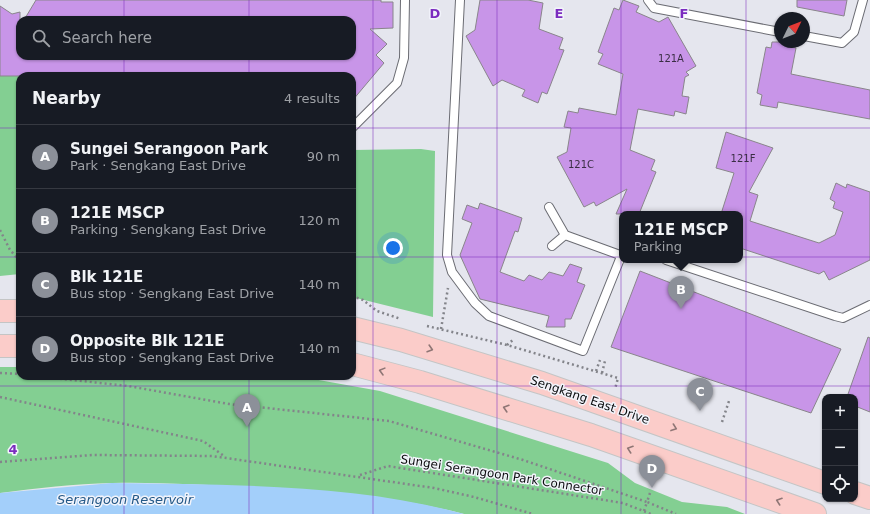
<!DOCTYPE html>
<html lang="en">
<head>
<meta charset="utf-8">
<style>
	body { margin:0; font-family:"DejaVu Sans",sans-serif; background:#242831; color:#f1f3f6 }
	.controls { position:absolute; right:12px; bottom:12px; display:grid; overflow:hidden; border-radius:8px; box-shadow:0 1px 3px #0004 }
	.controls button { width:36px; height:36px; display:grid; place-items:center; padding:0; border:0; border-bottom:1px solid #363941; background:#171b24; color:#f1f3f6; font:20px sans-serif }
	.compass { position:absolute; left:774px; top:12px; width:36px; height:36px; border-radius:50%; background:#171b24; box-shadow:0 1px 3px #0004; rotate:47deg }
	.you { position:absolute; left:393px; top:248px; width:14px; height:14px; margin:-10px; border:3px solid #fff; border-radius:50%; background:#1a73e8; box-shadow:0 0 0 6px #1a73e833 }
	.badge { display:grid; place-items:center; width:26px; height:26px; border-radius:50%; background:#8c9099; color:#fff; font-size:13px; font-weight:700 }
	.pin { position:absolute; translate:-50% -33px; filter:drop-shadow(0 1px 2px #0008) }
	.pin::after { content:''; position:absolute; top:21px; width:14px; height:12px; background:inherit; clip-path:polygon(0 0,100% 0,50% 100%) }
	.popup { position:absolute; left:619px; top:211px; width:124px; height:52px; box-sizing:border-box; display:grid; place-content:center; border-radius:8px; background:#171b24; filter:drop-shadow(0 1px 3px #0005); font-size:13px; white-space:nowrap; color:#9ea1a6 }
	.popup b { font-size:15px; color:#f1f3f6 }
	.popup::after { content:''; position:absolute; left:50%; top:100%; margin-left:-8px; border:8px solid transparent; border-top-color:#171b24 }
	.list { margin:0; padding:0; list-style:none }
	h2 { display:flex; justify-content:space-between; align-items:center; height:52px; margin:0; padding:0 16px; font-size:17px }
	h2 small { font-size:13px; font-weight:400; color:#9ea1a6 }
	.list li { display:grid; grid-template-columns:26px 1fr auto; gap:12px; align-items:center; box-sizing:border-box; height:64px; padding:0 16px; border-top:1px solid #363941 }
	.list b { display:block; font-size:15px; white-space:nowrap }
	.list p { margin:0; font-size:13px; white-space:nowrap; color:#9ea1a6 }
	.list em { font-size:13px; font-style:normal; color:#9ea1a6 }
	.icon { flex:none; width:22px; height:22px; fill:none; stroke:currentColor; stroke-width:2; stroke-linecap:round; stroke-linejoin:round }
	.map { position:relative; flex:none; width:870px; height:514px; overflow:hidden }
	.search { position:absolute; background:#171b24; box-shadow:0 1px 3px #0004; left:16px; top:16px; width:340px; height:44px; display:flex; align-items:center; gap:10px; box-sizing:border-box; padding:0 14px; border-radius:12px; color:#9ea1a6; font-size:15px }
	.panel { position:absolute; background:#171b24; box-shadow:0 1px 3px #0004; left:16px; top:72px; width:340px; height:308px; border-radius:12px }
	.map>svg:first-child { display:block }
</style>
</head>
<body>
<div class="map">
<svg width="870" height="514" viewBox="0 0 870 514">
	<rect width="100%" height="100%" fill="#e5e6ee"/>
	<!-- green -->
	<path fill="#83cf92" d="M 0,72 L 20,76 L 20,274 L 0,276 Z
		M 421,149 L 435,151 L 433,317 L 352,297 L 352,150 Z
		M 0,367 L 20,367 L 20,376 L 290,376 L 313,379 L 380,391 L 608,463 L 635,483 L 682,502 L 727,507 L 745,514 L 464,514 C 394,496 323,490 251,487 C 205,485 158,482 112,483 C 74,484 37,488 0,493 Z"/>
	<!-- water -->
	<path fill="#a3cffa" d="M 112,483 C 226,485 353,483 464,514 L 0,514 L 0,493 Z"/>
	<!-- building -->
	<path fill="#c895e8" stroke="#89858b" d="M 36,0 L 381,0 L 381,2 L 393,2 L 393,28 L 370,29 L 387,44 L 376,55 L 384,63 L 352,101 L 352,76 L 0,76 L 0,6 L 12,14 L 20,12 L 20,56 L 352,56 L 352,20 L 24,20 Z
		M 480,0 L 528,0 L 543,3 L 539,29 L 563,38 L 559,49 L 564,50 L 547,94 L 542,92 L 538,103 L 522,96 L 525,90 L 502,80 L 493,86 L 466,36 L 475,30 Z
		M 623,0 L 639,6 L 636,12 L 659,22 L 668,17 L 696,66 L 686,72 L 689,75 L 685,77 L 682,96 L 689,97 L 686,114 L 675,111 L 674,116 L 638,109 L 630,150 L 655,160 L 651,170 L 656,172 L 639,214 L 616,214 L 627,189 L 596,206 L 594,202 L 584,207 L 557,157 L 567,152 L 571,128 L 564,127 L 568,111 L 578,113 L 579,108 L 616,115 L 623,74 L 598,64 L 603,54 L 598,52 L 614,8 L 619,10 Z
		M 797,0 L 847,0 L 844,16 L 797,7 Z
		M 772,42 L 789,42 L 788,46 L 796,48 L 791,74 L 870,90 L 870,119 L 778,102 L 777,108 L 760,105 L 762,95 L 757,93 L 766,47 L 771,48 Z
		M 726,132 L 773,148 L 749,192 L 758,195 L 750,221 L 819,243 L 835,235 L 843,212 L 833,208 L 835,202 L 830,199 L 836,183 L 846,188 L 847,184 L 870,192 L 870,260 L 829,280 L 824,271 L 819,274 L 740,248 L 740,214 L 721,214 L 734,173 L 716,168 Z
		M 480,203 L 522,218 L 518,232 L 515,231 L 500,272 L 524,281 L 529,275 L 542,280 L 549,272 L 563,276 L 570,264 L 582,268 L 577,282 L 585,285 L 571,319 L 565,319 L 565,327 L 546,327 L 549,316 L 480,299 L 460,255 L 472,223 L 462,219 L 467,205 L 478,209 Z
		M 640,271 L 841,349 L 811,413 L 611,347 Z
		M 868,337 L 870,338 L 870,412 L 855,406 L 855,397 L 847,397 Z"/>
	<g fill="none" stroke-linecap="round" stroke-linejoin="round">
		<defs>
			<path id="lane" d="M 460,0 L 447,255 L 452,272 L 475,303 L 489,316 L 583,351 L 622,254
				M 648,0 L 654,8 L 780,32
				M 804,36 L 842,43 L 854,32 L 863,0
				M 352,128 L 397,83 L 404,58 L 405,0
				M 549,207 L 565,235
				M 552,246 L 565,235 L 620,255
				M 666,260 L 835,316 L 843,318 L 870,305"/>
			<path id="primary" d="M 0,311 L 20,311
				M 352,328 L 401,340 L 542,383 L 825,483
				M 0,346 L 20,346
				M 352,364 L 420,382 L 591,435 L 815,514
				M 855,493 L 870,498"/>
		</defs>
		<!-- lane casing -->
		<use href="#lane" stroke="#6b6c73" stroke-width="10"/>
		<!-- primary casing -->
		<use href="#primary" stroke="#c4c5c5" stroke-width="24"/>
		<!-- path -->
		<path stroke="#83848a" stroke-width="2.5" stroke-dasharray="2 3" stroke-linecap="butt" d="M 0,230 L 10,250 L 20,261
			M 352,296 L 363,300 L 377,311 L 401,319
			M 427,326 L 507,345 L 618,378 L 615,389
			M 441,329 L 448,288
			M 507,345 L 514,339
			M 596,371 L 600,360
			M 0,373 L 20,374
			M 602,373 L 605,361
			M 35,376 L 128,386 L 229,404 L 389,421 L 523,460 L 647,502 L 650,493
			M 0,397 L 203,441 L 224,456
			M 722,422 L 729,401
			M 0,462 L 92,455 L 212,456 L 434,488 L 474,497 L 533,514
			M 360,475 L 388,466 L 623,503 L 651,514
			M 644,511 L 647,502 L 676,514"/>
		<!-- lane -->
		<use href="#lane" stroke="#fff" stroke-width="8"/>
		<!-- primary -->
		<use href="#primary" stroke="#fbccc9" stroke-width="22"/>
	</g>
	<!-- one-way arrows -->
	<defs><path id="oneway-chevron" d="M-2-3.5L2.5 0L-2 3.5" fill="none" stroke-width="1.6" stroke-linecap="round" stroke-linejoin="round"/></defs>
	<g stroke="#8f7675">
		<use href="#oneway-chevron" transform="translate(430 349) rotate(17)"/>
		<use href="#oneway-chevron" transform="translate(382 371) rotate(-165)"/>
		<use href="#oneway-chevron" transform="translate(506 408) rotate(-163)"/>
		<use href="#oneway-chevron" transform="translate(674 428) rotate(20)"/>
		<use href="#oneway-chevron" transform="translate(630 449) rotate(-161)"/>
		<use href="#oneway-chevron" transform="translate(779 501) rotate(-161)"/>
	</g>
	<!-- grid -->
	<path fill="none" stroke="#7b2cbf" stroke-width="1" stroke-opacity="0.55" d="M 124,0 L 124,20M 249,0 L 249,20M 373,0 L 373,514M 497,0 L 497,514M 621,0 L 621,514M 746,0 L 746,514M 124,56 L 124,76M 249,56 L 249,76M 0,128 L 20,128M 352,128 L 870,128M 0,257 L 20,257M 352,257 L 870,257M 124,376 L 124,514M 249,376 L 249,514M 0,386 L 870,386"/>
	<g text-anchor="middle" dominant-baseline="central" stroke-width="3" stroke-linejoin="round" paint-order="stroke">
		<!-- number labels -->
		<g font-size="10" fill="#3a2e44">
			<text x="671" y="58">121A</text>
			<text x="743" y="158">121F</text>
			<text x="581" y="164">121C</text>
		</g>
		<!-- street labels -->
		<g font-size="12" fill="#0b0c0e" stroke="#f2f4fb">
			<text transform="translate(590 400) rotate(19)">Sengkang East Drive</text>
			<text transform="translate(502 475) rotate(9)">Sungei Serangoon Park Connector</text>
		</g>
		<!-- water labels -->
		<g font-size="13" font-style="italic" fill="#245988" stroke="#f2f4fb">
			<text x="125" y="499">Serangoon Reservoir</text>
		</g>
	</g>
	<g font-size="13" text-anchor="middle" font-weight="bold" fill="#7b2cbf" stroke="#f2f4fb" stroke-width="3" stroke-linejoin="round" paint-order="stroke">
		<text x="435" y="18">D</text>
		<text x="559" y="18">E</text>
		<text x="684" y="18">F</text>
		<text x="13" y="454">4</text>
	</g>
</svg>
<div class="controls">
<button>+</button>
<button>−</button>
<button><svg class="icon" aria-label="locate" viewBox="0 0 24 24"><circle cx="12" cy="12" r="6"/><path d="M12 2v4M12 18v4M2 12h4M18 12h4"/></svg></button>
</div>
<svg class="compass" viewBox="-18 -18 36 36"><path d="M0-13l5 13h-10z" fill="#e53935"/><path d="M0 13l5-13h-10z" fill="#9ea1a6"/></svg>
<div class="you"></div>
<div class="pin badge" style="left:247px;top:427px">A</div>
<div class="pin badge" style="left:681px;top:309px">B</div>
<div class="popup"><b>121E MSCP</b>Parking</div>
<div class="pin badge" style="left:700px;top:411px">C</div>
<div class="pin badge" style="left:652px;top:488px">D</div>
<div class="search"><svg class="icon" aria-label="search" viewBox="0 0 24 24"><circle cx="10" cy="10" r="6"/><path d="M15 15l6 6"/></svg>Search here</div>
<section class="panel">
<h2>Nearby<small>4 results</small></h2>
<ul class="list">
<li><span class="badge">A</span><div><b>Sungei Serangoon Park</b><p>Park · Sengkang East Drive</p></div><em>90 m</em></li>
<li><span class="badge">B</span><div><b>121E MSCP</b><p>Parking · Sengkang East Drive</p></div><em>120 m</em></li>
<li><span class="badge">C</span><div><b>Blk 121E</b><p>Bus stop · Sengkang East Drive</p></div><em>140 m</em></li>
<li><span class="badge">D</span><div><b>Opposite Blk 121E</b><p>Bus stop · Sengkang East Drive</p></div><em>140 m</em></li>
</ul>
</section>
</div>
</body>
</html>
